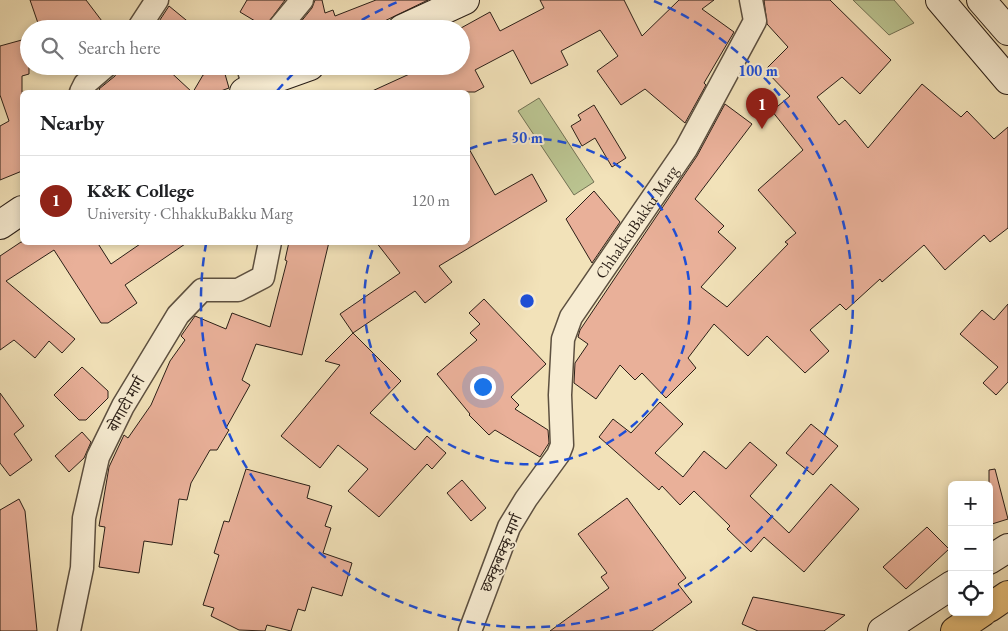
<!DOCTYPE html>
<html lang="en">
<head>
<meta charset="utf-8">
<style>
	body { margin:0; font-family:"EB Garamond","Noto Serif Devanagari",serif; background:#f6f6f6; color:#202124 }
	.controls { position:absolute; right:15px; bottom:15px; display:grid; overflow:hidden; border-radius:8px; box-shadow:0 2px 8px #0003 }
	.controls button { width:45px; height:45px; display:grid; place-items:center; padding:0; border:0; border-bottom:1px solid #e0e0e0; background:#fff; color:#202124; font:25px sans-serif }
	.you { position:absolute; left:482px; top:386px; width:18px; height:18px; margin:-12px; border:4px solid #fff; border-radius:50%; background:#1a73e8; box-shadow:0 0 0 8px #1a73e833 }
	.badge { display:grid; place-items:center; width:32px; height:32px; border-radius:50%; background:#8f2418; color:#fff; font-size:16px; font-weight:700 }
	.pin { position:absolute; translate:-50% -41px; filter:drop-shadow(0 1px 2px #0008) }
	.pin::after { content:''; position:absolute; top:26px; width:18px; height:15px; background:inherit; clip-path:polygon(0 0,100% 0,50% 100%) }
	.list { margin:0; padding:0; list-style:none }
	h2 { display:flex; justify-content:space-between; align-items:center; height:65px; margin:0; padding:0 20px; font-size:21px }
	h2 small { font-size:16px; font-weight:400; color:#757577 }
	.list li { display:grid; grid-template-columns:32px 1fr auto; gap:15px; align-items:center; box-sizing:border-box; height:90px; padding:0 20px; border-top:1px solid #e0e0e0 }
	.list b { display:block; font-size:19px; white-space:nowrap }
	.list p { margin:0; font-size:16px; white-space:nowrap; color:#757577 }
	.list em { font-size:16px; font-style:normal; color:#757577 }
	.icon { flex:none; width:28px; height:28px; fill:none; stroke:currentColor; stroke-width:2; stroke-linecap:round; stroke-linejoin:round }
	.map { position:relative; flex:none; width:1008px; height:631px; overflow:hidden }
	.search { position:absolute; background:#fff; box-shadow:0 2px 8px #0003; left:20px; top:20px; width:450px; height:55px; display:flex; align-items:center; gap:12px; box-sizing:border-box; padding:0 18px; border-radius:28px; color:#757577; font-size:19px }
	.panel { position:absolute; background:#fff; box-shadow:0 2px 8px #0003; left:20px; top:90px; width:450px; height:155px; border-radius:8px }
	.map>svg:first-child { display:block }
</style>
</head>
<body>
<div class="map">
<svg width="1008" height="631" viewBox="0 0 1008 631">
	<rect width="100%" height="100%" fill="#f2e2b9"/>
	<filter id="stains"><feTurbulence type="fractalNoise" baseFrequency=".004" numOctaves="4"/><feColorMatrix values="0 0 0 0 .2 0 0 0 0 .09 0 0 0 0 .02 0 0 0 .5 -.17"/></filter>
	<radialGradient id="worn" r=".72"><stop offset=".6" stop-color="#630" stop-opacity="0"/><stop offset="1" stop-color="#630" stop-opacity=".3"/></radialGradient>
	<!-- green -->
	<path fill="#bac390" stroke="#727154" d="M 853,0 L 894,0 L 914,23 L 889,35 Z
		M 539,98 L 594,182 L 574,195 L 518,111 Z"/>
	<!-- building -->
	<path fill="#e9b099" stroke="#2b1f17" d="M 30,0 L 86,0 L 108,29 L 40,29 Z
		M 247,0 L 285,0 L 265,27 L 240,12 Z
		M 315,0 L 322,0 L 325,13 L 333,10 L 335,16 L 376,0 L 428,0 L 368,29 L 295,29 L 312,8 Z
		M 540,0 L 624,0 L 642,36 L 679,0 L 714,0 L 702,9 L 734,32 L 704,83 L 706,85 L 685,123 L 645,89 L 621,105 L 597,71 L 618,56 L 600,30 L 561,51 L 568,65 L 531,84 L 513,50 L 475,70 L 484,87 L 475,92 L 370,92 L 427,66 L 461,66 L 461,28 L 490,12 L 500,31 L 544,8 Z
		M 764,0 L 830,0 L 891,60 L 860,94 L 842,77 L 817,97 L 839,125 L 845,120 L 868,148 L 922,84 L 961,117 L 967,111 L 994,139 L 1008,127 L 1008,228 L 990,242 L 984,235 L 945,270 L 924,245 L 882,282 L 880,279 L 846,310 L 840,304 L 810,330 L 829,351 L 805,373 L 767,336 L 748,356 L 714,324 L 688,358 L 696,368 L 666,398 L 642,373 L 635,380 L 620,365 L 596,399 L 574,383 L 575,363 L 588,344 L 578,337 L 580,330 L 697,156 L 725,104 L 752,124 L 695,199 L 724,226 L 718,232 L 736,248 L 701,287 L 727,307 L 788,244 L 785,242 L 796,233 L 758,190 L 803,150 L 772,111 L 790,96 L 765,70 L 788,47 L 767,24 Z
		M 169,6 L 197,29 L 154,29 Z
		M 29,38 L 29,74 L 22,76 L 22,171 L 0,180 L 0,126 L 9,121 L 0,95 L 0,46 Z
		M 119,66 L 164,66 L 192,92 L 101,92 L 99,89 L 115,76 Z
		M 223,67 L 229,88 L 218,92 L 193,92 L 203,75 Z
		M 594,105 L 626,158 L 612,167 L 595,138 L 582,146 L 571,126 L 581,120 L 578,115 Z
		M 468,147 L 495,195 L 532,174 L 547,201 L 439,266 L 452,282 L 425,303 L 415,291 L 353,333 L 340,314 L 400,273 L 376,242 L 468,242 Z
		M 594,191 L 620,222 L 592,263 L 566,219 Z
		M 21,242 L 97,242 L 111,264 L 143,242 L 188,242 L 125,285 L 137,303 L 108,323 L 101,323 L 54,250 L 6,281 L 75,339 L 62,353 L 49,341 L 35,358 L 14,340 L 0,350 L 0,256 Z
		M 289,242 L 329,242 L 302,355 L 256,344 L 242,380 L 250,385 L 226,428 L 229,430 L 217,450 L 210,450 L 191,483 L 187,500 L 179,499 L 172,545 L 144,541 L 139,573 L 99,567 L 105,527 L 99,526 L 109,467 L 124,435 L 128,438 L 151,405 L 170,361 L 185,340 L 181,336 L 195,316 L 226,329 L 232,313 L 270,327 L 287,261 L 285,260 Z
		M 484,299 L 546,364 L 511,397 L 519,405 L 515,409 L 548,430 L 549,443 L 540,457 L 495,430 L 489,435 L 469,415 L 470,414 L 437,374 L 477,340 L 470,333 L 480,324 L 469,313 Z
		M 1008,304 L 1008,382 L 996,395 L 983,383 L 998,367 L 960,334 L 982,310 L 994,320 Z
		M 353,333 L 401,381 L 370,413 L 415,450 L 427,436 L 446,453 L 432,469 L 427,464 L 379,517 L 348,491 L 368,469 L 338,445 L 320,468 L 281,436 L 340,365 L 325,361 Z
		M 82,367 L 108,391 L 108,398 L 86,420 L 79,420 L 54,395 Z
		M 0,393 L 24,426 L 14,434 L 32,460 L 10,476 L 0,463 Z
		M 660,402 L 683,424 L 655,453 L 683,477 L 704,451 L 726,469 L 750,442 L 777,465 L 750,496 L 789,533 L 831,484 L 859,509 L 804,572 L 764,537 L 751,552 L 727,529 L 730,526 L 694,491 L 680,505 L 662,486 L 659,490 L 599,437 L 613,419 L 631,433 Z
		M 811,424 L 838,446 L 813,475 L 786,453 Z
		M 82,432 L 91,442 L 84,458 L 69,472 L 55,456 Z
		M 246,469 L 310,486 L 307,498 L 332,506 L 325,526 L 331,528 L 323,553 L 352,563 L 342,596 L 312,587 L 305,611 L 298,609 L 291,631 L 267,625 L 265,631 L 239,630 L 211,616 L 214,608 L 203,605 L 219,555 L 214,553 L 224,521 L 229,522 Z
		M 995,469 L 1008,519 L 992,524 L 989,514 L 989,470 Z
		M 462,480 L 486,508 L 471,521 L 447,493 Z
		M 627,498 L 686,578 L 678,584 L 692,602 L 652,631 L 550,631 L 609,588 L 601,577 L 607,573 L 578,534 Z
		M 19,499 L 25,511 L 37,631 L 0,631 L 0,510 Z
		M 927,527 L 949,549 L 906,589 L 883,567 Z
		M 753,597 L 764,599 L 845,615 L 824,631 L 758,631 L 742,624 Z"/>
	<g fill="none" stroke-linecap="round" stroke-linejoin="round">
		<defs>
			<g id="street">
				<path d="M 138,29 L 157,0"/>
				<path d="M 278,29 L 302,0"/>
				<path d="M 250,66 L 249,70 L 255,92"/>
				<path d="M 81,92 L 85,84 L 106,66"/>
				<path d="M 69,631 L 82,568 L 84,518 L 98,457 L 123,406 L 178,315 L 202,290 L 238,290 L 263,277 L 270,242"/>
				<path id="s1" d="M 470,631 L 509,527 L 526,499 L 558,455 L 562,445 L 560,395 L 563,339 L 571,317 L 686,149 L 755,21 L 751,0"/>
			</g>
			<path id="secondary" d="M 940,0 L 1008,80
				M 981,0 L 1008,31
				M 402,29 L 465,0
				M 244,92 L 254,86 L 310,66
				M 0,225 L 22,210
				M 989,560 L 1008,548
				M 882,631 L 952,585"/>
			<path id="highway" d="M 989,608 L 1008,595
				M 955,631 L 983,612"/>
		</defs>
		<!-- street casing -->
		<use href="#street" stroke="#5d5040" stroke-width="25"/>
		<!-- secondary casing -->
		<use href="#secondary" stroke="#2b1f17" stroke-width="30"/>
		<!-- highway casing -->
		<use href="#highway" stroke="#2b1f17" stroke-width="30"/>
		<!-- street -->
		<use href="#street" stroke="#f7ecd2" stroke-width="22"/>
		<!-- secondary -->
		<use href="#secondary" stroke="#f7ecd2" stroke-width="28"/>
		<!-- highway -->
		<use href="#highway" stroke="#e9c17c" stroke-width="28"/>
	</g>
	<!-- distance rings -->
	<g fill="none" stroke="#1d4ed8" stroke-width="2.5" stroke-dasharray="9 6">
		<path d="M469 149A163 163 0 1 1 375 243"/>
		<path d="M277 91A326 326 0 0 1 301 66M349 28A326 326 0 0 1 400 1M654 1A326 326 0 1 1 206 244"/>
	</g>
	<g text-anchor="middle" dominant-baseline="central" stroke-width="4" stroke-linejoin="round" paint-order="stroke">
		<!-- street labels -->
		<g font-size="16" fill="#2b1f17" stroke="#f7ecd2">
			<text stroke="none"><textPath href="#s1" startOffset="454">ChhakkuBakku Marg</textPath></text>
			<text transform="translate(126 404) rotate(-61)">बोगाटी मार्ग</text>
			<text transform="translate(501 553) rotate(-67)">छक्कुबक्कु मार्ग</text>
		</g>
	</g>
	<circle cx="527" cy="301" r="8" fill="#1d4ed8" stroke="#f7ecd2" stroke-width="2.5"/>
	<g font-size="15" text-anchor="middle" font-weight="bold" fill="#1d4ed8" stroke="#f7ecd2" stroke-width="4" stroke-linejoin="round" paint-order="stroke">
		<text x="758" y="76">100 m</text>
		<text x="527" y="143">50 m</text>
	</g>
	<rect width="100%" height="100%" filter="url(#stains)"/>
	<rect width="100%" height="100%" fill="url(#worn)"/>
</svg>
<div class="controls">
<button>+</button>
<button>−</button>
<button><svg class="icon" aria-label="locate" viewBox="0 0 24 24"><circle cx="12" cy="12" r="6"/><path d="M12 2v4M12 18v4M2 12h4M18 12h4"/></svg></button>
</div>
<div class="you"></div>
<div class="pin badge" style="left:762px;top:129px">1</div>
<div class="search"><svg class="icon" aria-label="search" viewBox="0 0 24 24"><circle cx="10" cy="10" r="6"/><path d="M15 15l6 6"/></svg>Search here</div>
<section class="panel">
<h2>Nearby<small></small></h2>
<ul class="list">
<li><span class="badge">1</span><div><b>K&amp;K College</b><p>University · ChhakkuBakku Marg</p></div><em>120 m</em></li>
</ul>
</section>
</div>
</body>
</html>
